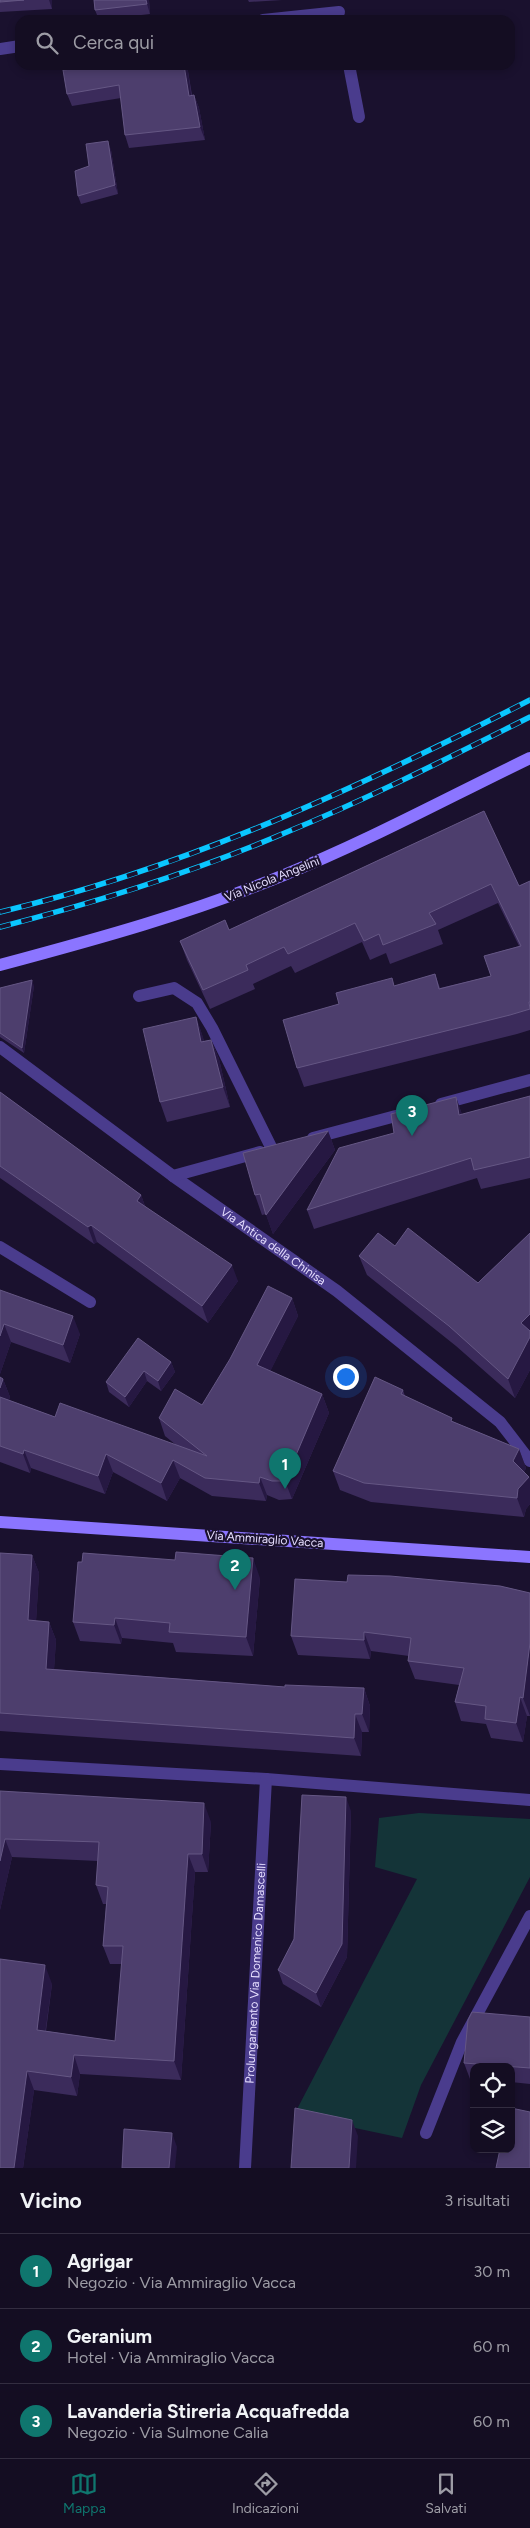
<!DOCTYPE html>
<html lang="it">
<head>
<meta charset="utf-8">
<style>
	body { margin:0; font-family:Figtree,sans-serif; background:#211b2f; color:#f1f3f6 }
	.controls { position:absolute; right:15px; bottom:15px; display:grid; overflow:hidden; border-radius:10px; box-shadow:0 2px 8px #0003 }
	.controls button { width:45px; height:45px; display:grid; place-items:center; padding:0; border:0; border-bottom:1px solid #332d40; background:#140d22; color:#f1f3f6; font:25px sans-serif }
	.you { position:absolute; left:345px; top:1376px; width:18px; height:18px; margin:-12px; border:4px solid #fff; border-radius:50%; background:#1a73e8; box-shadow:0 0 0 8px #1a73e833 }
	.badge { display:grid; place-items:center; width:32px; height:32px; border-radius:50%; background:#0f766e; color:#fff; font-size:16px; font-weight:700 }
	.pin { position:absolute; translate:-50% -41px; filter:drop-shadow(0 1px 2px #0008) }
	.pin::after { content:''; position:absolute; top:26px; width:18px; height:15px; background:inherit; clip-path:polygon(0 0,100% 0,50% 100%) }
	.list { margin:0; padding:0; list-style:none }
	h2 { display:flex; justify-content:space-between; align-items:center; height:65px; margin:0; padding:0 20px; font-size:21px }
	h2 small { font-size:16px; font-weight:400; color:#9d9ca5 }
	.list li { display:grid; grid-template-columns:32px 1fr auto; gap:15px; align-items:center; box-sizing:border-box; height:75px; padding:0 20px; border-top:1px solid #332d40 }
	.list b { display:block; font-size:19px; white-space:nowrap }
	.list p { margin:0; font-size:16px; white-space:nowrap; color:#9d9ca5 }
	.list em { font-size:16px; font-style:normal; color:#9d9ca5 }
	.icon { flex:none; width:28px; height:28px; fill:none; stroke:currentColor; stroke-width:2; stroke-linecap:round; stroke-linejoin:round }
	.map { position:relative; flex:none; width:530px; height:2168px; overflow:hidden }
	.search { position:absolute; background:#140d22; box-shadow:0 2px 8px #0003; left:15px; right:15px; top:15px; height:55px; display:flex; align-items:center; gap:12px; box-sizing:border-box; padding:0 18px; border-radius:15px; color:#9d9ca5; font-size:19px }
	.sheet { height:290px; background:#140d22 }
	nav { display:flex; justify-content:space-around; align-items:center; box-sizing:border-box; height:70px; border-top:1px solid #332d40; background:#140d22; font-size:14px; color:#9d9ca5 }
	nav a { display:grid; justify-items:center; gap:2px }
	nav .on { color:#0f766e }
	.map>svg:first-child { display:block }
</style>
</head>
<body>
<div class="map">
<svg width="530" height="2168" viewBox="0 0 530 2168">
	<rect width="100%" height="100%" fill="#1a112e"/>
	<!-- green -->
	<path fill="#143438" d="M 419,1813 L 530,1819 L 530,1877 L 421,2085 L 402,2138 L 294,2115 L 417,1879 L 375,1867 L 379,1818 Z"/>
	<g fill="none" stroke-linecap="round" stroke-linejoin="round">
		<!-- lane -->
		<path stroke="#4a3c8d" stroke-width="12" d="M 139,996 L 174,988 L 197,1003 L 212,1028 L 272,1149
			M 0,1247 L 90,1302
			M 426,2133 L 462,2042 L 530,1916"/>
		<!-- street -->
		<g stroke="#4a3c8d" stroke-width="12">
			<path d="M 263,20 L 339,12"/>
			<path d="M 0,49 L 20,46"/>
			<path d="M 349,65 L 359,117"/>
			<path id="s1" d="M 0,1047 L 173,1176 L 337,1291 L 500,1422 L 530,1461"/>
			<path d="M 441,1104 L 530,1080"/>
			<path d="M 313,1138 L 407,1113"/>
			<path d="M 173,1176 L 260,1152"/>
			<path d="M 0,1764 L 266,1779 L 530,1800"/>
			<path id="s2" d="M 245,2168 L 266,1779"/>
		</g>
		<!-- secondary -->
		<path stroke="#8b75ff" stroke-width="12" d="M 0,965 C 97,939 192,913 284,875 C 368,841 449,797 530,758
			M 0,1522 L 530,1557"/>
		<defs>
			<path id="rail" d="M 0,912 C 186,868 360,787 530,700
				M 0,927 C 98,902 194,872 287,832 C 370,798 450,757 530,717"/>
		</defs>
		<!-- rail casing -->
		<use href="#rail" stroke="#0ac6ff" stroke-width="5.5"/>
		<!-- rail -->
		<use href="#rail" stroke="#1a112e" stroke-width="4" stroke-dasharray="11" stroke-linecap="butt"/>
	</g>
	<!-- wall -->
	<path fill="#3b2b5b" d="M 0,0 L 52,0 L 52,9 L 0,12 Z
		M 94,0 L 149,0 L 150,14 L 99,20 L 95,10 Z
		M 248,0 L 282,0 L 249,2 Z
		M 112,65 L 186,65 L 188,71 L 192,95 L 194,95 L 199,108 L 205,140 L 129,148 L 125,135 L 121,98 L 72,106 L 67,94 Z
		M 111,150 L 118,194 L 81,204 L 78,196 L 89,166 Z
		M 484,811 L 519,886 L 530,881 L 530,1030 L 517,1034 L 304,1087 L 297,1068 L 339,1004 L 395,986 L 435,974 L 440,988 L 491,976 L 484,956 L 519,946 L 498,903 L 438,930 L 443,944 L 390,964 L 386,953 L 370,960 L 362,942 L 295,973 L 291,966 L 253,984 L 255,989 L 210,1009 L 187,960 L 180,941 L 229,930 Z
		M 34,986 L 24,1053 L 0,1037 L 0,988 Z
		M 196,1017 L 204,1041 L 211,1040 L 219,1059 L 230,1107 L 167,1122 L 160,1102 Z
		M 0,1092 L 141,1195 L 145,1206 L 238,1281 L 208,1323 L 97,1242 L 94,1244 L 0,1178 Z
		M 530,1096 L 530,1178 L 481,1189 L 477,1178 L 314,1229 L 307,1210 L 394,1133 L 456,1097 L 462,1115 Z
		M 328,1131 L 335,1150 L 273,1234 L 266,1214 L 262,1215 L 255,1195 Z
		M 530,1233 L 530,1370 L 515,1398 L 456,1346 L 367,1275 L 359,1256 L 395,1246 L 478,1283 Z
		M 0,1290 L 80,1334 L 70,1363 L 11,1342 L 0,1374 Z
		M 292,1298 L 298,1316 L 270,1371 L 322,1394 L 329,1413 L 292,1499 L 279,1500 L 267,1495 L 266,1501 L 212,1496 L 180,1478 L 167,1501 L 113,1472 L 105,1494 L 31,1468 L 30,1473 L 0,1462 L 0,1377 L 3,1379 L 10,1397 L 9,1400 L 55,1417 L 176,1445 L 165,1436 L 159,1418 L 202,1405 Z
		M 171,1362 L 175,1372 L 161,1391 L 147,1381 L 129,1407 L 109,1392 L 106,1382 Z
		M 403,1390 L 405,1396 L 454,1422 L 519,1449 L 526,1468 L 524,1472 L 529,1477 L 530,1480 L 530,1504 L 526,1509 L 524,1517 L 371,1502 L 340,1490 L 333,1471 Z
		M 0,1553 L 32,1555 L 39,1573 L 36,1621 L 49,1622 L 56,1640 L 54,1669 L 285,1687 L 364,1688 L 370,1706 L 369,1732 L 362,1732 L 361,1756 L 0,1731 Z
		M 260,1578 L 253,1656 L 176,1652 L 173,1643 L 122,1638 L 121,1644 L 80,1641 L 73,1622 Z
		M 530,1593 L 530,1716 L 527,1716 L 523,1742 L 491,1738 L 486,1724 L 461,1721 L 455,1702 L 459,1685 L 415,1679 L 408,1661 L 409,1656 L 371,1651 L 370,1659 L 298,1655 L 291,1636 Z
		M 0,1791 L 211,1822 L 208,1872 L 195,1872 L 181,2080 L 80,2074 L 77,2096 L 34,2090 L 23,2168 L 0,1959 L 52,1984 L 46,2031 L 115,2041 L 122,1964 L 110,1964 L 103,1946 L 106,1904 L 103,1904 L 96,1885 L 98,1861 L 12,1857 L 0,1910 Z
		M 351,1811 L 347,1957 L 321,2007 L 283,1984 L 278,1970 L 294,1939 Z
		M 530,2017 L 530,2084 L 511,2082 L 511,2067 L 474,2067 L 474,2079 L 470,2079 L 464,2063 Z"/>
	<!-- shaded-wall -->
	<path fill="#261842" d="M 49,0 L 52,0 L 52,9 Z
		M 146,0 L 149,0 L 150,14 L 147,4 Z
		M 184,65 L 186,65 L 188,71 L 193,109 L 189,96 Z
		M 194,95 L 199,108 L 205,140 L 200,127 Z
		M 108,141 L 111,150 L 118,194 L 115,185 Z
		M 32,980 L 34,986 L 24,1053 L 22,1048 Z
		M 196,1017 L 203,1037 L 208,1061 L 201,1042 Z
		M 211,1040 L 219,1059 L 230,1107 L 223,1087 Z
		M 456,1097 L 463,1117 L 459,1115 Z
		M 328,1131 L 335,1150 L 273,1234 L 266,1215 Z
		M 141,1195 L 147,1212 L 137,1201 Z
		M 91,1225 L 97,1242 L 94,1244 L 88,1227 Z
		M 232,1265 L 238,1281 L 208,1323 L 202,1306 Z
		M 292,1298 L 298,1316 L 264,1384 L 257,1365 Z
		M 530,1314 L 530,1370 L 515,1398 L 508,1379 L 521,1323 Z
		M 73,1316 L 80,1334 L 70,1363 L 63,1345 Z
		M 4,1324 L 11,1342 L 0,1374 L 0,1336 Z
		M 171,1362 L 175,1372 L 161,1391 L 158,1381 Z
		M 144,1371 L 147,1381 L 129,1407 L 125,1397 Z
		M 3,1379 L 10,1397 L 4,1415 L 0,1405 L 0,1388 Z
		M 322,1394 L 329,1413 L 292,1499 L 285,1481 Z
		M 519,1449 L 526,1468 L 521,1480 L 513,1461 Z
		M 24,1450 L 31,1468 L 30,1473 L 23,1454 Z
		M 106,1454 L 113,1472 L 105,1494 L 98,1476 Z
		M 173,1460 L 180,1478 L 167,1501 L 161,1483 Z
		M 260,1477 L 267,1495 L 266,1501 L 259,1483 Z
		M 529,1477 L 530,1480 L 530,1504 L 526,1509 L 524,1517 L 517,1498 L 518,1489 Z
		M 32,1555 L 39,1573 L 35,1638 L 28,1620 Z
		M 253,1558 L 260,1578 L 253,1656 L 246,1637 Z
		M 115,1618 L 122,1638 L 121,1644 L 114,1625 Z
		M 49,1622 L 56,1640 L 53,1687 L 46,1669 Z
		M 364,1632 L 371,1651 L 370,1659 L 364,1640 Z
		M 530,1643 L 530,1716 L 523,1698 Z
		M 364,1688 L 370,1706 L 369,1732 L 362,1714 Z
		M 520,1697 L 527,1716 L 523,1742 L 516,1723 Z
		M 355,1714 L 362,1732 L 361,1756 L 354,1738 Z
		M 346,1797 L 351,1811 L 347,1957 L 321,2007 L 316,1993 Z
		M 204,1803 L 211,1822 L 208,1872 L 202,1854 Z
		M 5,1839 L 12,1857 L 0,1910 L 0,1861 Z
		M 188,1854 L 195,1872 L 181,2080 L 174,2061 Z
		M 45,1965 L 52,1984 L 43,2048 L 37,2030 Z
		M 74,2055 L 80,2074 L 77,2096 L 71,2077 Z
		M 27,2071 L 34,2090 L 23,2168 L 14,2168 Z
		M 352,2120 L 358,2136 L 356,2168 L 349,2168 Z
		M 172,2133 L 177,2147 L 175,2168 L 169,2168 Z"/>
	<!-- building -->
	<path fill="#4d3e6d" stroke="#655784" d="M 0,0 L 24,0 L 0,2 Z
		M 94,0 L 146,0 L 147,4 L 95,10 Z
		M 112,65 L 184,65 L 189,96 L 194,95 L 200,127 L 125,135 L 119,85 L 67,94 L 63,70 Z
		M 108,141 L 115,185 L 78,196 L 75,171 L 89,166 L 86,144 Z
		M 484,811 L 519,886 L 530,881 L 530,1002 L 529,1002 L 530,1009 L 510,1015 L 297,1068 L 283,1020 L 339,1004 L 336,993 L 392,978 L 394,986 L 435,974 L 439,989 L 491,976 L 484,956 L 521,946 L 491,884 L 429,913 L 436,924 L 383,945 L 379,934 L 364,941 L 355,923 L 288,954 L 284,947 L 246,965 L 248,970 L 203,990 L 180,941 L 225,920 L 229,930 Z
		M 32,980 L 22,1048 L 0,1033 L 0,988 Z
		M 196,1017 L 201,1042 L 211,1040 L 223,1087 L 160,1102 L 143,1029 Z
		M 0,1092 L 141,1195 L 137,1201 L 232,1265 L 202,1306 L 91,1225 L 88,1227 L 0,1166 Z
		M 530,1096 L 530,1157 L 474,1170 L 471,1158 L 307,1210 L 339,1148 L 394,1133 L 391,1114 L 456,1097 L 459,1115 Z
		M 328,1131 L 266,1215 L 260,1194 L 255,1195 L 243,1153 Z
		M 408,1228 L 478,1283 L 530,1233 L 530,1314 L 521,1323 L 530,1331 L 530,1337 L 508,1379 L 449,1326 L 359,1256 L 378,1233 L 395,1246 Z
		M 268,1286 L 292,1298 L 257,1365 L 322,1394 L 285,1481 L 272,1481 L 260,1477 L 259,1483 L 205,1478 L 173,1460 L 161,1483 L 106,1454 L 98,1476 L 24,1450 L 23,1454 L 0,1446 L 0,1397 L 55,1417 L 60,1403 L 207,1456 L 159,1418 L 175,1389 L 202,1405 L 230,1359 Z
		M 0,1290 L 73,1316 L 63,1345 L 4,1324 L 0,1336 Z
		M 138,1338 L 171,1362 L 158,1381 L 144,1371 L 125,1397 L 106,1382 Z
		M 0,1377 L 3,1379 L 0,1388 Z
		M 375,1377 L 403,1390 L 401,1394 L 452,1418 L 451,1421 L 519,1449 L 513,1461 L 529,1477 L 518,1489 L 517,1498 L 364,1483 L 333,1471 Z
		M 176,1552 L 253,1558 L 246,1637 L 169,1632 L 170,1623 L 115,1618 L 114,1625 L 73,1622 L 78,1562 L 82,1562 L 83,1553 L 175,1560 Z
		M 0,1553 L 32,1555 L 28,1620 L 49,1622 L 46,1669 L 285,1687 L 285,1685 L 364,1688 L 362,1714 L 355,1714 L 354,1738 L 0,1713 Z
		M 348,1575 L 390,1576 L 500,1586 L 530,1593 L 530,1643 L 523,1698 L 520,1697 L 516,1723 L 485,1719 L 486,1706 L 455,1702 L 464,1668 L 408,1661 L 411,1638 L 364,1632 L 364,1640 L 291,1636 L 295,1579 L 347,1582 Z
		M 0,1791 L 204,1803 L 202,1854 L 188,1854 L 174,2061 L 74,2055 L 71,2077 L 27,2071 L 14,2168 L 0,2168 L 0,1959 L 45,1965 L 37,2030 L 115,2041 L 123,1946 L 103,1946 L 108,1887 L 96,1885 L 99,1842 L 5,1839 L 0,1861 Z
		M 302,1795 L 346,1797 L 342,1944 L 316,1993 L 278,1970 L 294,1939 Z
		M 472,2012 L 530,2017 L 530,2068 L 464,2063 L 468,2020 Z
		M 295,2108 L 352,2120 L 349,2168 L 291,2168 Z
		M 511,2108 L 530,2112 L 530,2168 L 496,2168 L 500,2149 L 511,2149 Z
		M 124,2129 L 172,2133 L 169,2168 L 122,2168 Z"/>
	<g text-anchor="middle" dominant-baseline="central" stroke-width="4.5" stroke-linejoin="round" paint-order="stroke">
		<!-- street labels -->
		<g font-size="12" fill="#e6deff" stroke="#1a112e">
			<text transform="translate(272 879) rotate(-22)">Via Nicola Angelini</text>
			<text stroke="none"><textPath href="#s1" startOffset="338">Via Antica della Chinisa</textPath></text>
			<text transform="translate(265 1539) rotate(4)">Via Ammiraglio Vacca</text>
			<text stroke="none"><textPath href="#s2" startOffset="195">Prolungamento Via Domenico Damascelli</textPath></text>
		</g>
	</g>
</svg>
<div class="controls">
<button><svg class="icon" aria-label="locate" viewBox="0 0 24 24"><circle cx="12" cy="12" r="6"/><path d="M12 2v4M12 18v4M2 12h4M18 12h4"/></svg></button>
<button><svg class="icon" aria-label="layers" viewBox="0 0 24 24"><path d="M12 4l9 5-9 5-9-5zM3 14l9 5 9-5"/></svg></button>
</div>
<div class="you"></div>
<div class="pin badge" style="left:285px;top:1489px">1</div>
<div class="pin badge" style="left:235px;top:1590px">2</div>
<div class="pin badge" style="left:412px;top:1136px">3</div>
<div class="search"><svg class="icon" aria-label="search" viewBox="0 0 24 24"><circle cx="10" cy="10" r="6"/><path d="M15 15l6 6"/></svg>Cerca qui</div>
</div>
<section class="sheet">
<h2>Vicino<small>3 risultati</small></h2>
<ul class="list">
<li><span class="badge">1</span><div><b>Agrigar</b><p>Negozio · Via Ammiraglio Vacca</p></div><em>30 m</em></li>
<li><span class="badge">2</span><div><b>Geranium</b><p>Hotel · Via Ammiraglio Vacca</p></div><em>60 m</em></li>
<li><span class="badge">3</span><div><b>Lavanderia Stireria Acquafredda</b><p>Negozio · Via Sulmone Calia</p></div><em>60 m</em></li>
</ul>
</section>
<nav>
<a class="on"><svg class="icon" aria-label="map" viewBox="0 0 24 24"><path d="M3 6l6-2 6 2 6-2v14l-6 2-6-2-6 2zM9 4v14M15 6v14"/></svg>Mappa</a>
<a><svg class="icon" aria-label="directions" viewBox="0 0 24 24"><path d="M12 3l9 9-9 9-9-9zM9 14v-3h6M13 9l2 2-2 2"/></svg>Indicazioni</a>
<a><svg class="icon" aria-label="saved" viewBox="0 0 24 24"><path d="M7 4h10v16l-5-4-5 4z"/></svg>Salvati</a>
</nav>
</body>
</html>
